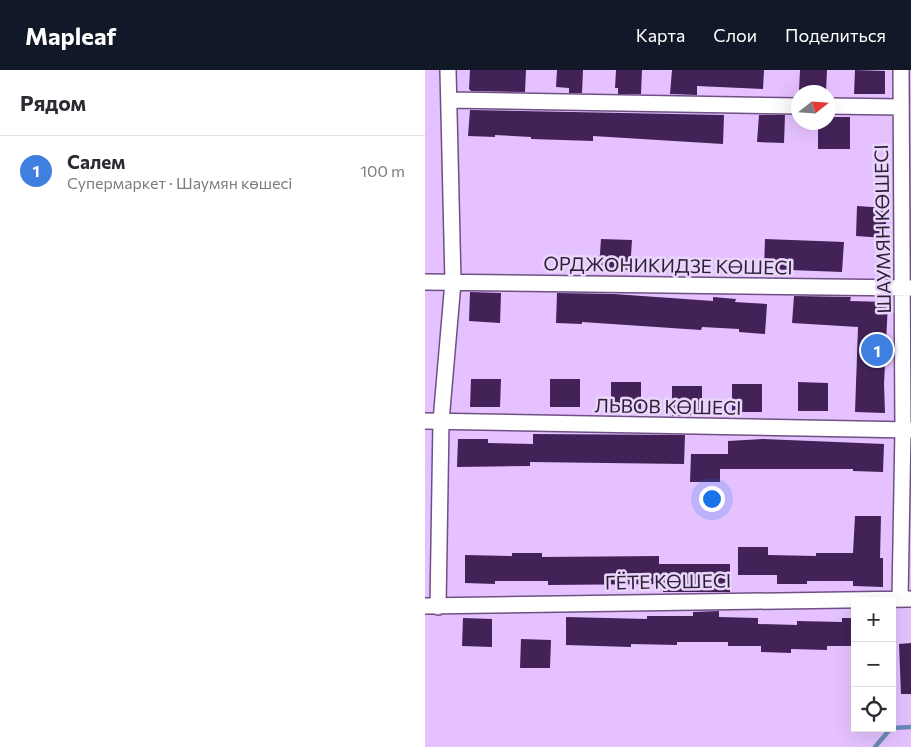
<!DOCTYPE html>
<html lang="ru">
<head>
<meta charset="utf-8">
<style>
	body { margin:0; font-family:Commissioner,sans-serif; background:#f2f2f3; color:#2b2b33 }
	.controls { position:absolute; right:15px; bottom:15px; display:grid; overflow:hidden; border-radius:0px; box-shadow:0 5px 20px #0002 }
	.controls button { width:45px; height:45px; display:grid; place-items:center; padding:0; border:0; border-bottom:1px solid #e1e1e2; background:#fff; color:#2b2b33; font:25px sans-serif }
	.compass { position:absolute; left:366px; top:15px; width:45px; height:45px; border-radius:50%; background:#fff; box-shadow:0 5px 20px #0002; rotate:73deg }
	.you { position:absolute; left:286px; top:428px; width:18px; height:18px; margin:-12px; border:4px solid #fff; border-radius:50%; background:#1a73e8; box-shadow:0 0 0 8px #1a73e833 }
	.badge { display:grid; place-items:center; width:32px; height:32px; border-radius:50%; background:#111827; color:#fff; font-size:16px; font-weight:700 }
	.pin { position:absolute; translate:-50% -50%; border:2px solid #fff; box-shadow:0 1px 5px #0006 }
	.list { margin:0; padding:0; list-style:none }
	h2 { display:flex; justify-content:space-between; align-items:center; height:65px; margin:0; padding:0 20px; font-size:21px }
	h2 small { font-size:16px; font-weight:400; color:#7c7c81 }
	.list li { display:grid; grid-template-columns:32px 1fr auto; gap:15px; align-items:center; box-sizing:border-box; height:70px; padding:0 20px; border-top:1px solid #e1e1e2 }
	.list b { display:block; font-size:19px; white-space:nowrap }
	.list p { margin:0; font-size:16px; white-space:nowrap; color:#7c7c81 }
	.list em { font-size:16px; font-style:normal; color:#7c7c81 }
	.icon { flex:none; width:28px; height:28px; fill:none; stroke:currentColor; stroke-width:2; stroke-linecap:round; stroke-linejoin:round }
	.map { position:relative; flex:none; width:486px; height:677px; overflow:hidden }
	header { display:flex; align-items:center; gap:30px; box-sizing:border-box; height:70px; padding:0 25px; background:#111827; color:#fff }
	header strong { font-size:24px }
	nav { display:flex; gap:28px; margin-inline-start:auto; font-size:18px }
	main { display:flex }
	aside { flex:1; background:#fff }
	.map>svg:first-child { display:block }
</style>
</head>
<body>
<header>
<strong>Mapleaf</strong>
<nav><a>Карта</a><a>Слои</a><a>Поделиться</a></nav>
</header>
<main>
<aside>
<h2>Рядом<small></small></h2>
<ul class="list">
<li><span class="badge" style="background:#3f7fe0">1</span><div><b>Салем</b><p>Супермаркет · Шаумян көшесі</p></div><em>100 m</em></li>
</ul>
</aside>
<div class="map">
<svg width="486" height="677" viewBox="0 0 486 677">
	<rect width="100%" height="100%" fill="#e5c2ff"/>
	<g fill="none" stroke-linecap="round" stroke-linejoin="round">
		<!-- stream -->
		<path stroke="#6a8ab8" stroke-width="4.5" d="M 450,677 L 466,658 L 486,657"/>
	</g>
	<!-- building -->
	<path fill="#432258" d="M 45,0 L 101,0 L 100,22 L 46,21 L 44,19 Z
		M 132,0 L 158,0 L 157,23 L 144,23 L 144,18 L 131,17 Z
		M 191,0 L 217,0 L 216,24 L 193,24 L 193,18 L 190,18 Z
		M 247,0 L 339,0 L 338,19 L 272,16 L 272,25 L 245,24 Z
		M 375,0 L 402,0 L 401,22 L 374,21 Z
		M 430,0 L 460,1 L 460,24 L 429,24 Z
		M 45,40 L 299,45 L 298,74 L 168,66 L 168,71 L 106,69 L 106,67 L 70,65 L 70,67 L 43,66 Z
		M 334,45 L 360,45 L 359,73 L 332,72 Z
		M 404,47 L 425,47 L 425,79 L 393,79 L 393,52 L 404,52 Z
		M 432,136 L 462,138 L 460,168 L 431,166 Z
		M 176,169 L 207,170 L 205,200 L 174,198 Z
		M 340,169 L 419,172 L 417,202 L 339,199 Z
		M 45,222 L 76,223 L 75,253 L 44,251 Z
		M 132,223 L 189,224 L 288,231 L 288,227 L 311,229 L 310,232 L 342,234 L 340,264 L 314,262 L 314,259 L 277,257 L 276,260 L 157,252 L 157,254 L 131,253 Z
		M 369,226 L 426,227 L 425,231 L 463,232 L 459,314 L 460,343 L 430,342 L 433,257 L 367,253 Z
		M 46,309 L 76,309 L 75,337 L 45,337 Z
		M 125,309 L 155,309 L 155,337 L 125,337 Z
		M 186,312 L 216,312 L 216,340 L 186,340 Z
		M 373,312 L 403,313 L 403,341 L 373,341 Z
		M 307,314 L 337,314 L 337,342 L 307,342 Z
		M 247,316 L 277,316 L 277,344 L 247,346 Z
		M 108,364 L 260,365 L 259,394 L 105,392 L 105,396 L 32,397 L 33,369 L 63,369 L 63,373 L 108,374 Z
		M 338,369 L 459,374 L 458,402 L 428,401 L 428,399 L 295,399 L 295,412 L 265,412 L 266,384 L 303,384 L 303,371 Z
		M 430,446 L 456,446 L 455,488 L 458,488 L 458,517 L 428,516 L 428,511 L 382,511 L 382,514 L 352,514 L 352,505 L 313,505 L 313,477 L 343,477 L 343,485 L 391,486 L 391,483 L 428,483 Z
		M 87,483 L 117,483 L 117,487 L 234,486 L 234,494 L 305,494 L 305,522 L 238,522 L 238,514 L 123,515 L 123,511 L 70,511 L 70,514 L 40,513 L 40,485 L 87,486 Z
		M 294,541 L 294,547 L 333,548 L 333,554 L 372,555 L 372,551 L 417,552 L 417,548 L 430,548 L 430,576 L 402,576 L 402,580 L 366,579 L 366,583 L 336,582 L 336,576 L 303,576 L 303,572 L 252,572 L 252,575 L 206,574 L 206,577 L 141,575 L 141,547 L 222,549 L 222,546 L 268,546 L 268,542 Z
		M 38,548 L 67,549 L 67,577 L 37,576 Z
		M 96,569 L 126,570 L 125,598 L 95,598 Z
		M 486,573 L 486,624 L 476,624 L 474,574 Z"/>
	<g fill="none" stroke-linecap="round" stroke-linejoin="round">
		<defs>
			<path id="street" d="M 24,30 L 373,36
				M 403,36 L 476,37
				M 0,212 L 486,218
				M 0,351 L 486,360
				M 475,529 L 478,360 L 476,0
				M 0,536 L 486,529
				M 13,537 L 16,351 L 28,212 L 23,0"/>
		</defs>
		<!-- street casing -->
		<use href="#street" stroke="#6f5085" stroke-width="18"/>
		<!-- street -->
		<use href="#street" stroke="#fff" stroke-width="15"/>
	</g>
	<g text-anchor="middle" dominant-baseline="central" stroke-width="5" stroke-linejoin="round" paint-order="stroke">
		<!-- street labels -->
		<g font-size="19" fill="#2d1f36" stroke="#ead6fb">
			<text transform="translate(457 159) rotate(-91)">ШАУМЯН КӨШЕСІ</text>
			<text transform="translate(243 195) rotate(1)">ОРДЖОНИКИДЗЕ КӨШЕСІ</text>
			<text transform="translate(243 336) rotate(1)">ЛЬВОВ КӨШЕСІ</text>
			<text transform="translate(243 511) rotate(-1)">ГЁТЕ КӨШЕСІ</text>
		</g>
	</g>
</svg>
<div class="controls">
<button>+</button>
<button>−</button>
<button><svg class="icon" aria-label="locate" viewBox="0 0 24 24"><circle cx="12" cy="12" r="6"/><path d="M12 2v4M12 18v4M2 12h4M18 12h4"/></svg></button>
</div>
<svg class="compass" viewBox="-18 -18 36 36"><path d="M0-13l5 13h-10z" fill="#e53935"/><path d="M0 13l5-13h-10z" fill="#7c7c81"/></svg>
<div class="you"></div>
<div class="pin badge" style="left:452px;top:280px;background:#3f7fe0">1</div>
</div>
</main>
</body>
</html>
